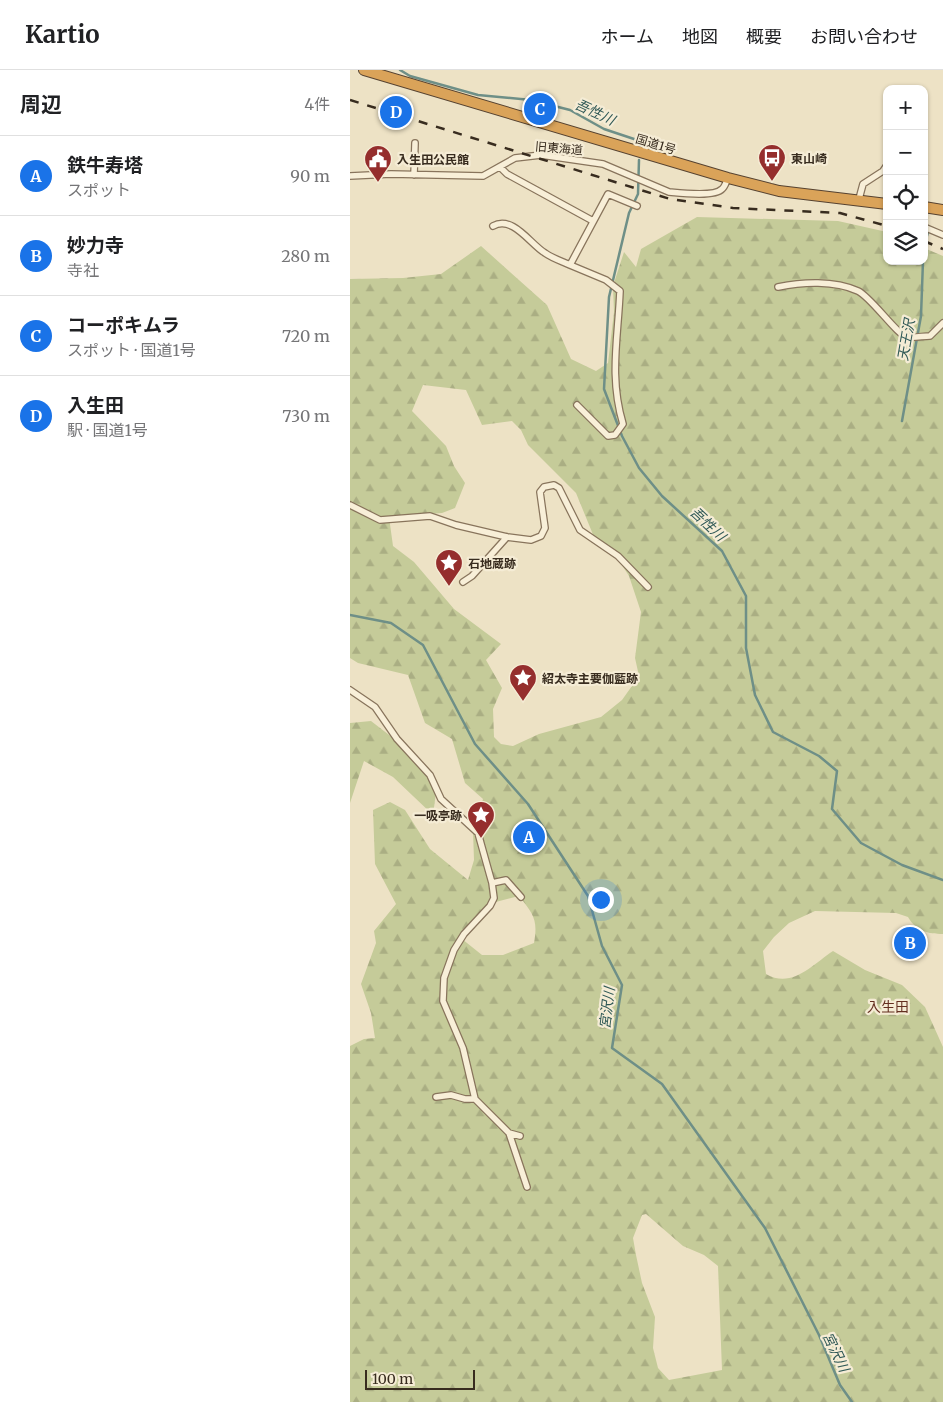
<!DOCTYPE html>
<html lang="ja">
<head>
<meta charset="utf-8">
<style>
	body { margin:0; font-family:Merriweather,"Noto Sans JP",serif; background:#f2f2f2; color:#202124 }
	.controls { position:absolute; right:15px; top:15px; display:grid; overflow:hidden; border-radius:10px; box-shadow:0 1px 4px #0004 }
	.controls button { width:45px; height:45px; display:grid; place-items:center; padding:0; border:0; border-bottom:1px solid #e0e0e0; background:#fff; color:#202124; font:25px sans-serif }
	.scale { position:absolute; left:15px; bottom:12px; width:110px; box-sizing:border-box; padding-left:5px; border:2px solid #382c1f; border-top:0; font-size:14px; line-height:18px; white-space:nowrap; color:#382c1f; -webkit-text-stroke:4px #f5ecd5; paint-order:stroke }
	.you { position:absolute; left:250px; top:829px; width:18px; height:18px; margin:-12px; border:4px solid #fff; border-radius:50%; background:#1a73e8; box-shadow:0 0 0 8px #1a73e833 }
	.badge { display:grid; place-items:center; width:32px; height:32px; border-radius:50%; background:#1a73e8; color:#fff; font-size:16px; font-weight:700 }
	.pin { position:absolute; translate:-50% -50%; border:2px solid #fff; box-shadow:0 1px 5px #0006 }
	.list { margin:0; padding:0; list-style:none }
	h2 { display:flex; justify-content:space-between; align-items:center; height:65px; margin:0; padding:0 20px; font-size:21px }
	h2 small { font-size:16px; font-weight:400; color:#757577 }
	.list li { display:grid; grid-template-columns:32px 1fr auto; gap:15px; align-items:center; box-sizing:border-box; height:80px; padding:0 20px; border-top:1px solid #e0e0e0 }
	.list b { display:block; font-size:19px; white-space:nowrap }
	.list p { margin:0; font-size:16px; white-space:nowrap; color:#757577 }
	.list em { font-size:16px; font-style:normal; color:#757577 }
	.icon { flex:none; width:28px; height:28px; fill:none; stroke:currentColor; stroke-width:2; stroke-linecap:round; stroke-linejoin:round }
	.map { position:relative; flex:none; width:593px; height:1332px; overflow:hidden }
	header { display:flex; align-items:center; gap:30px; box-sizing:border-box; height:70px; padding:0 25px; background:#fff; border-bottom:1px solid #e0e0e0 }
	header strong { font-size:24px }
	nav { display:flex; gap:28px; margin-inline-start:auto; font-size:18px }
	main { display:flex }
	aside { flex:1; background:#fff }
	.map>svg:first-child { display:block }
</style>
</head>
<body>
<header>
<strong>Kartio</strong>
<nav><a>ホーム</a><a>地図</a><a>概要</a><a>お問い合わせ</a></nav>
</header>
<main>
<aside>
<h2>周辺<small>4件</small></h2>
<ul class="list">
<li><span class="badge">A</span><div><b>鉄牛寿塔</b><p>スポット</p></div><em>90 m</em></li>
<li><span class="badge">B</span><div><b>妙力寺</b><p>寺社</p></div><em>280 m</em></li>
<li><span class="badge">C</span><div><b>コーポキムラ</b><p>スポット · 国道1号</p></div><em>720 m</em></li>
<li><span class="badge">D</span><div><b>入生田</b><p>駅 · 国道1号</p></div><em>730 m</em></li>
</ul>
</aside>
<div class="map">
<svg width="593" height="1332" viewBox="0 0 593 1332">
	<defs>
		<pattern id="forest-firs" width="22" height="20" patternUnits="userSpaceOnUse" patternTransform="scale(1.25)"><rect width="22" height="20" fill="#c5cb99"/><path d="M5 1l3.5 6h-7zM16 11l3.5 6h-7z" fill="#aaae83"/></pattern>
	</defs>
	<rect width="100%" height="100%" fill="#ede2c5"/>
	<!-- forest -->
	<path fill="url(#forest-firs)" fill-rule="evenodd" d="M 347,147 L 488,151 L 537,162 L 537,191 L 574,191 L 574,178 L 593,186 L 593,864 C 578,864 566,861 558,847 L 546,843 L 465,841 L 439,853 L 424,867 L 413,881 L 416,904 C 442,919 462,895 483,881 L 515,900 L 552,915 L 575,937 L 593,977 L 593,1332 L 0,1332 L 0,976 L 14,969 L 25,968 L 21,943 L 11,914 L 26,873 L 24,861 L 46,834 L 25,794 L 23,740 L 40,732 L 55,740 L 80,779 L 118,810 L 124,790 L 123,761 L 133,729 L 115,713 L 102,669 L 75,653 L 58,605 L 8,593 L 0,588 L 0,209 L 53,208 L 91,204 L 131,176 L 197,235 L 221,289 L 246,301 L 258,293 L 264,242 L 263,216 L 274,182 L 286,197 L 291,179 ZM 73,315 L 116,320 L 132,355 L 162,351 L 171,360 L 178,375 L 226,423 L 244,467 L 268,489 L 279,506 L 291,542 L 285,588 L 289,606 L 272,630 L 251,647 L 189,664 L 163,676 L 151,674 L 144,667 L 143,639 L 152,618 L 136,590 L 151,574 L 104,539 L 64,492 L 43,476 L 39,447 L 92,443 L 105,438 L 115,413 L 104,396 L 96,376 L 62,341 ZM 169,826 C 184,845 188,850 184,873 L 153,885 L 132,885 L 112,869 L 138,834 ZM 296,1144 L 333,1176 L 354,1185 L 368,1196 L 372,1300 L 319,1310 L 308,1298 L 303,1278 L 305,1247 L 292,1213 L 286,1185 L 283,1168 L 292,1145 Z
		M 21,651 L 56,678 L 87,715 L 83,745 L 43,707 L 14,691 L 0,733 L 0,653 Z"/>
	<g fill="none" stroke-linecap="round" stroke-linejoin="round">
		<!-- stream -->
		<path stroke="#6e8f87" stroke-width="2.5" d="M 50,0 L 60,6 L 128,25 L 181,30 L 220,40 L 254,59 L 287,70
			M 289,90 L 288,124 L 279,143 L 259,227 L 254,319 L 272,366 L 289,398 L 312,426 L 372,481 L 396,526 L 396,578 L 405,625 L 423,662 L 469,686 L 487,701 L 482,739 L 511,773 L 552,795 L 593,810
			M 574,161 L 578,162 L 574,177
			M 552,351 L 571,246 L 573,191
			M 0,545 L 41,553 L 73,575 L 125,674 L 178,734 L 238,826 L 252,876 L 272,915 L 262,978 L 312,1014 L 415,1158 L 469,1265 L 490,1315 L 502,1332"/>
		<defs>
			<path id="street" d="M 150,97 L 157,104 L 243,151
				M 64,105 L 65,73
				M 0,106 L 41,104 L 133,106 L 165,88 L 191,85 L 253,94 L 319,122 C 330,123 365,127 372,119 C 375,117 376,112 378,108
				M 509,129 L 513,114 L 533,101 L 537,95
				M 143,156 C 163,145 180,174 195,183 C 202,188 211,191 220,195
				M 574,157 L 593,165
				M 428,217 C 452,212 484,210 508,221 C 521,227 548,266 557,267 C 565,268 573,266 580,266 L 593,253
				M 227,335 L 258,366 L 265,365 L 273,354 C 259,307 268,269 270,221 L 256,210 L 220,195 L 258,124 L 287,136
				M 0,435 L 30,450 L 80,446 L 106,455 L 157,467 L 181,470 L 191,466 L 195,458 L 190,422 L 194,417 L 204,415 L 209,418 L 230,460 L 268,486 L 298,517
				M 113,512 L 122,506 L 157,467
				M 0,620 L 25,637 L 47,669 L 80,705 L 91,729 L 128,763 L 142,813 L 144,828 L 140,836 L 114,864 L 104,880 L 94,908 L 93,931 L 113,978 L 125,1029 L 159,1063 L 177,1117
				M 142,813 L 156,810 L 171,827
				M 86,1027 L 101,1025 L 115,1029 L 125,1029
				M 159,1063 L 170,1066"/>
			<path id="highway" d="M 14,0 L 378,108 L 429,121 L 537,134
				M 574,137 L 593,140"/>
		</defs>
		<!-- street casing -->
		<use href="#street" stroke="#88745c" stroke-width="8"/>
		<!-- highway casing -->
		<use href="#highway" stroke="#564230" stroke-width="12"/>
		<!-- street -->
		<use href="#street" stroke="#f8efd8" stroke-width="5.5"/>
		<!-- highway -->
		<use href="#highway" stroke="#daa359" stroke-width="10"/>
		<!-- rail -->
		<path stroke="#382c1f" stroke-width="2.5" stroke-dasharray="9 9" stroke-linecap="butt" d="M 0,30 L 320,129 L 383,138 L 490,143 L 537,156
			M 574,171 L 593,179"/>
	</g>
	<!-- icons -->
	<defs>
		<symbol id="bus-pin" viewBox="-11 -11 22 30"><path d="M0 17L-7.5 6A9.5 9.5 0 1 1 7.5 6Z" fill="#952e2d" stroke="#f5ecd5"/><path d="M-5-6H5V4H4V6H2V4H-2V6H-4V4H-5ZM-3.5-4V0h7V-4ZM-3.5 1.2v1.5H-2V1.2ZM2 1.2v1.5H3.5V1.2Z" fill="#fff"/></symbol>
		<symbol id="civic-pin" viewBox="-11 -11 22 30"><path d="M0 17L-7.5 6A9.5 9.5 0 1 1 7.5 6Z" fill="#952e2d" stroke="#f5ecd5"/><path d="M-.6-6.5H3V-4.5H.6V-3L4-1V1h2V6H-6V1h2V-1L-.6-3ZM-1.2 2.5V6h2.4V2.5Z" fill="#fff"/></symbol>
		<symbol id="sight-pin" viewBox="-11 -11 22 30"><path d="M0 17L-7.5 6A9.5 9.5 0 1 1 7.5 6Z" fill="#952e2d" stroke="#f5ecd5"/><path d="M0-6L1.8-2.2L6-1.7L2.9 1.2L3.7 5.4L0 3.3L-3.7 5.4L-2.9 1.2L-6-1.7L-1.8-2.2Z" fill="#fff"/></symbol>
	</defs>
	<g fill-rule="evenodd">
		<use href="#bus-pin" x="406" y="72" width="32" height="43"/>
		<use href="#civic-pin" x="12" y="73" width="32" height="43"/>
		<use href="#sight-pin" x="83" y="477" width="32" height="43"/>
		<use href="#sight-pin" x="157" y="592" width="32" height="43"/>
		<use href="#sight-pin" x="115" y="729" width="32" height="43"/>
	</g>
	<g text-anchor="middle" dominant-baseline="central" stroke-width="4.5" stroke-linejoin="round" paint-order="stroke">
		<!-- street labels -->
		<g font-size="12" fill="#382c1f" stroke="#f5ecd5">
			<text transform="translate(306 74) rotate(17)">国道1号</text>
			<text transform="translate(209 78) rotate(5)">旧東海道</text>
		</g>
		<!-- poi labels -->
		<g font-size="12" font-weight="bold" fill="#382c1f" stroke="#f5ecd5" text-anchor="start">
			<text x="441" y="88">東山崎</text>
			<text x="47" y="89">入生田公民館</text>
			<text x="118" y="493">石地蔵跡</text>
			<text x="192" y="608">紹太寺主要伽藍跡</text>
			<text x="112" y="745" text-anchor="end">一吸亭跡</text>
		</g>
		<!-- water labels -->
		<g font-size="14" font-style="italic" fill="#2f5856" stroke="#f5ecd5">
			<text transform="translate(245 42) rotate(25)">吾性川</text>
			<text transform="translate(556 270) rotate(-80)">天王沢</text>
			<text transform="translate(358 454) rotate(43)">吾性川</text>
			<text transform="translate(257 938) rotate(-83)">宮沢川</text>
			<text transform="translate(486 1282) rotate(64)">宮沢川</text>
		</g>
		<!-- neighbourhood labels -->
		<g font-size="14" fill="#642f20" stroke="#f5ecd5">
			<text x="538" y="937">入生田</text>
		</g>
	</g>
</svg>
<div class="controls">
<button>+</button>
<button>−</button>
<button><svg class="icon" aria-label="locate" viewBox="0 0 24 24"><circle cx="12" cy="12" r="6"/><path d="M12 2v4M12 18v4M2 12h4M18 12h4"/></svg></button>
<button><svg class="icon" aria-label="layers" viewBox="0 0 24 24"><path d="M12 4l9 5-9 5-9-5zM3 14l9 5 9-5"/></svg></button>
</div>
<div class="scale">100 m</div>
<div class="you"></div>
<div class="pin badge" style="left:179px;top:767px">A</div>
<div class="pin badge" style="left:560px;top:873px">B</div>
<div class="pin badge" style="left:190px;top:39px">C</div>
<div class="pin badge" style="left:46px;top:42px">D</div>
</div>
</main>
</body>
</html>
